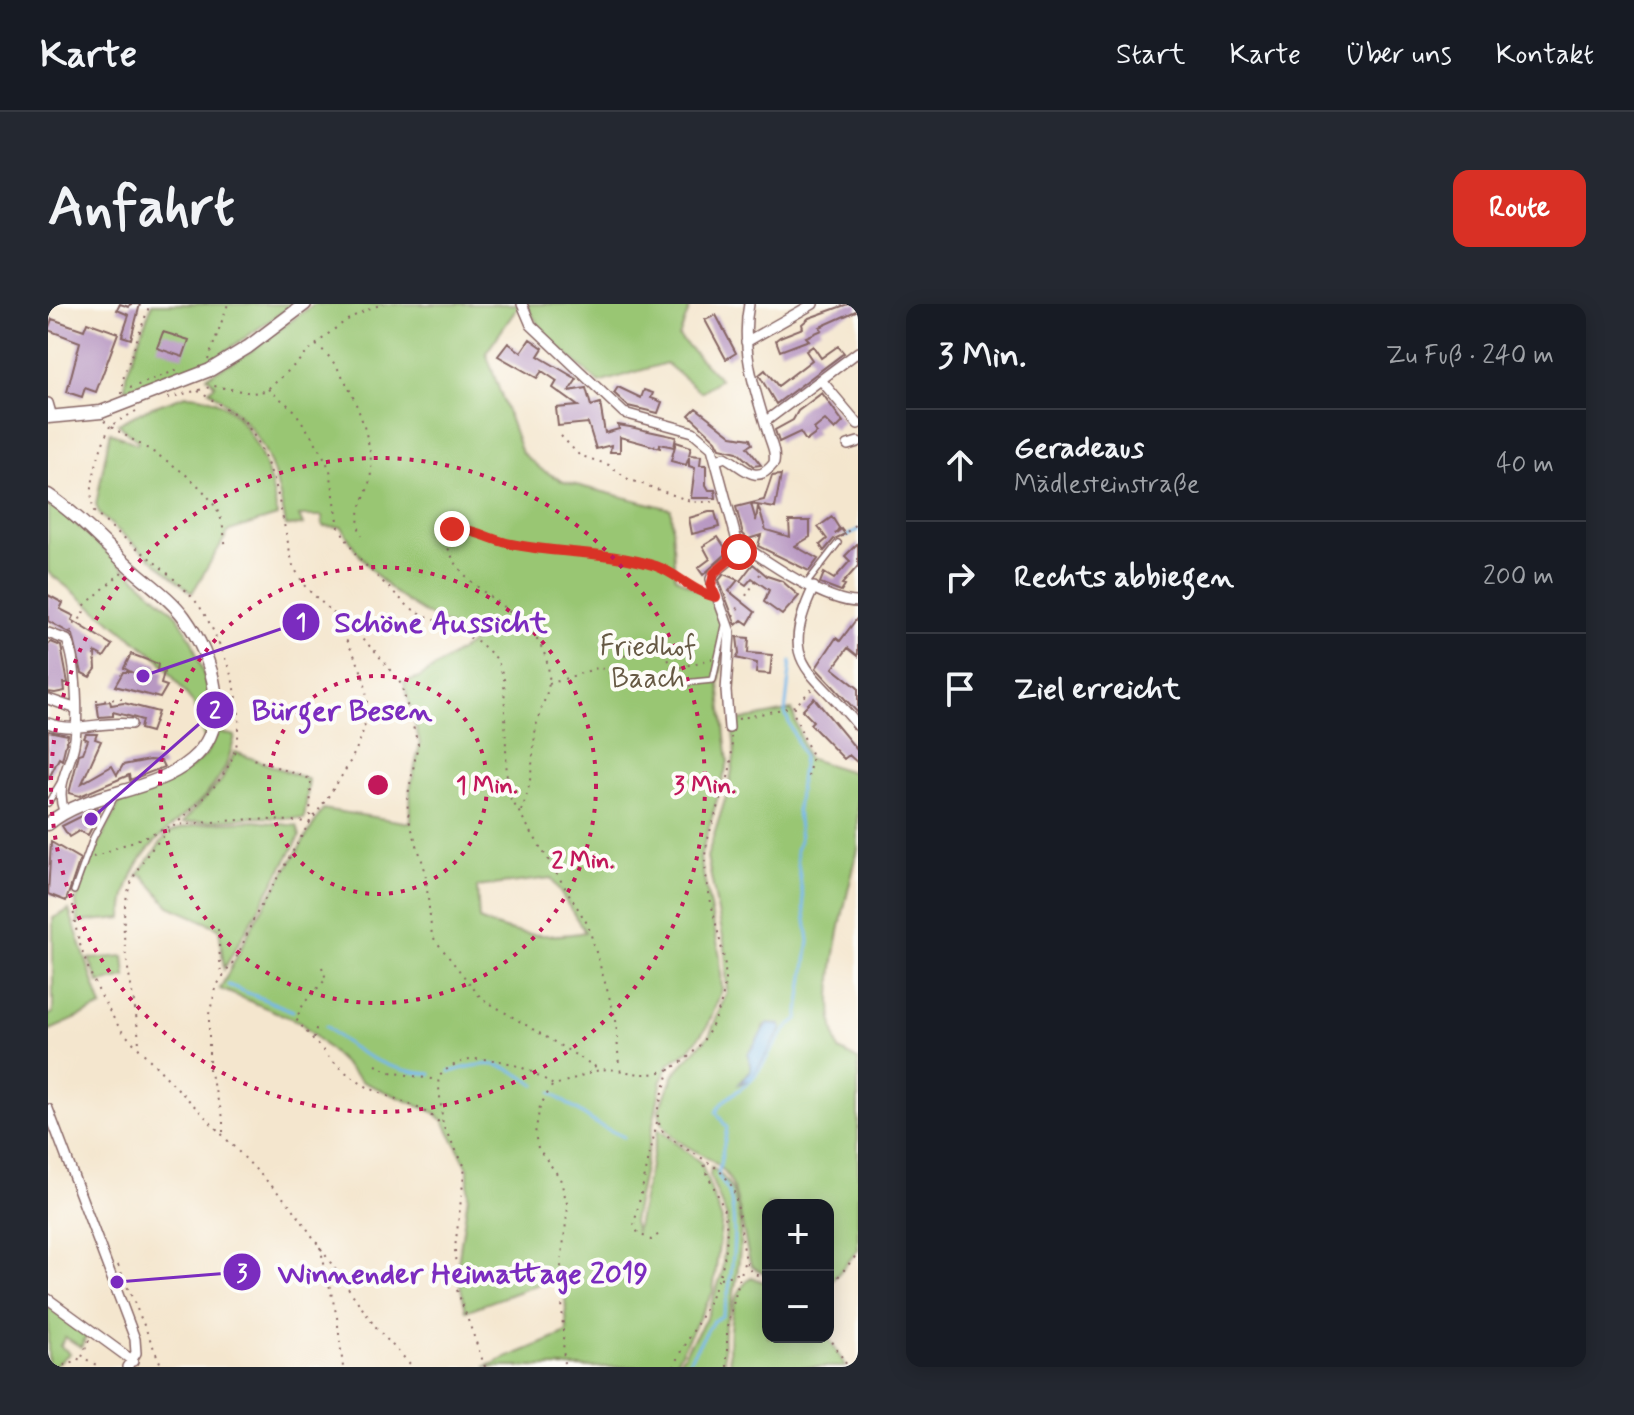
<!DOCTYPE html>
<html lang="de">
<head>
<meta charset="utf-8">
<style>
	body { margin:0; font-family:Mynerve,sans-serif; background:#242831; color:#f1f3f6 }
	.controls { position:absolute; right:24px; bottom:24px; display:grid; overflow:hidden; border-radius:16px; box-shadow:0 4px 20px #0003 }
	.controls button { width:72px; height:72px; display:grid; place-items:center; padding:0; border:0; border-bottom:2px solid #363941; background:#171b24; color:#f1f3f6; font:40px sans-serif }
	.stop { position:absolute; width:24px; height:24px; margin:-18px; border:6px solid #d93025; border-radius:50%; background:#fff }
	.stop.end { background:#d93025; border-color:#fff; box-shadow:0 2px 8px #0008 }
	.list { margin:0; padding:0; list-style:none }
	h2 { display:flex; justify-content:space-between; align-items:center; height:104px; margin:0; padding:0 32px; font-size:34px }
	h2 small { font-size:26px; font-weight:400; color:#9ea1a6 }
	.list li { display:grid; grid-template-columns:52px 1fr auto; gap:24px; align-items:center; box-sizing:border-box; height:112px; padding:0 32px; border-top:2px solid #363941 }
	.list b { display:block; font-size:30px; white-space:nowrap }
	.list p { margin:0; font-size:26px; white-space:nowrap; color:#9ea1a6 }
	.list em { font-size:26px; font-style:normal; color:#9ea1a6 }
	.icon { flex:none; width:44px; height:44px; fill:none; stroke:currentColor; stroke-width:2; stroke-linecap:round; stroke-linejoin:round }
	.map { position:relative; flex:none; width:810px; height:1063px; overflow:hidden; border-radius:16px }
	header { display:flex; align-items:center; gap:48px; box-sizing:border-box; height:112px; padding:0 40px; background:#171b24; border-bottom:2px solid #363941 }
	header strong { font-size:38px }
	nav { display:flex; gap:44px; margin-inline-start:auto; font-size:28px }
	.intro { display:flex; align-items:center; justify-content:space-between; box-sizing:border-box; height:192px; padding:0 48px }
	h1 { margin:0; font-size:56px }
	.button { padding:20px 36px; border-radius:16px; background:#d93025; color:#fff; font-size:28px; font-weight:700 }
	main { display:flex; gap:48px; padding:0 48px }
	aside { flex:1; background:#171b24; border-radius:16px; box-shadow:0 4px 20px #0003 }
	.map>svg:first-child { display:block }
</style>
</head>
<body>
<header>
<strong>Karte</strong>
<nav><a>Start</a><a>Karte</a><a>Über uns</a><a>Kontakt</a></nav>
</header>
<div class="intro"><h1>Anfahrt</h1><a class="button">Route</a></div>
<main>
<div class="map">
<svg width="810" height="1063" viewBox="0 0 810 1063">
	<rect width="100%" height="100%" fill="#fdfcf7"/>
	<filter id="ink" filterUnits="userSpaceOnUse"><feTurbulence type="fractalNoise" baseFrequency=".0125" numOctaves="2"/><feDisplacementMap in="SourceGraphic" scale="16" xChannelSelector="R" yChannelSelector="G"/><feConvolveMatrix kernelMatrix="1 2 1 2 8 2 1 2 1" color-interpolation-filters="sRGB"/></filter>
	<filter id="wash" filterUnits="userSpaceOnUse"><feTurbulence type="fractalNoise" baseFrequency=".006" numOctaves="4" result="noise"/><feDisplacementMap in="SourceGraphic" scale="32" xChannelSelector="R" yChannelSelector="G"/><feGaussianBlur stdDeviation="1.8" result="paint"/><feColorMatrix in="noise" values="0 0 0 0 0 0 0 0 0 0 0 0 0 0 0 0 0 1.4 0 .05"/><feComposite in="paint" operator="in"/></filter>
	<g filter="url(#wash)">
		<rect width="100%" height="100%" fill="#f4e6ce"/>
		<!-- green -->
		<path fill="#99c673" stroke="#72724f" stroke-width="2" fill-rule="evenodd" d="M 104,0 L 246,0 L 160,59 L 77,85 L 78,71 Z
			M 266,0 L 472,0 L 438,49 L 474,149 L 494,166 L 516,178 L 623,205 L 627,273 L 661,293 L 678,330 L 671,380 L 680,458 L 652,554 L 672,652 L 674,686 L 660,721 L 641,746 L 620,761 L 614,776 L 585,918 L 588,927 L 610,825 L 653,859 L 674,916 L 665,988 L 625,1063 L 437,1063 L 519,1029 L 516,971 L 418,1007 L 409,966 L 420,892 L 420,864 L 396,817 L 385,808 L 315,778 L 252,718 L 172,685 L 208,615 L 275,505 L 363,519 L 362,485 L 372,440 L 356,379 L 371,374 L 430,335 C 368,309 326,283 294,223 L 275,222 L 274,212 L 251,212 L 255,221 L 238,222 C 226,158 216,125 161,86 L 167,81 L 159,72 L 199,50 ZM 503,574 L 537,628 C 499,635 466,631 431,616 L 429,583 Z
			M 478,0 L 643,0 L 631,33 L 672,75 L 653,88 L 618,59 L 551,79 C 525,55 493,32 478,0 Z
			M 138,91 C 198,89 223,164 229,212 L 181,227 L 144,289 L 52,211 L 48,201 L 62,128 L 89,140 L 90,137 L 70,120 L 99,105 Z
			M 0,195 L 130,312 L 144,337 L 162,389 L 163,414 L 157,436 L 145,399 L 111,355 L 0,268 Z
			M 744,406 L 759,454 L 810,470 C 810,493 810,522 810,545 C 798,600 769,689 791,746 L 810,756 L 810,946 L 780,982 L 780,901 L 720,901 L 720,971 C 715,968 708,966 704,962 C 698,957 694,895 680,873 C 663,845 614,844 611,806 L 626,770 L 662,730 L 679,688 L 677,643 L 659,553 L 681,483 L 687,447 L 684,418 ZM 716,721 L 734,725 L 703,776 L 693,777 L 704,765 Z
			M 170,428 L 187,432 C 184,443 181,457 175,467 C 141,526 80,529 75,614 L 30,618 L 28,598 L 43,555 L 73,497 L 131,473 L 157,452 Z
			M 187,448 L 261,476 L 256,515 L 206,513 L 134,519 L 173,477 Z
			M 207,517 L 249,522 L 252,532 L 176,665 L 171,624 L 121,602 L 95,571 L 89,572 L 119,530 C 145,517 178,518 207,517 Z
			M 21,606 L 54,703 L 0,727 L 0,711 L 5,709 L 5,614 Z
			M 76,652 L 78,673 L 51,679 L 41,655 Z
			M 663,863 C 703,888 693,951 686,990 C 684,1002 678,1013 676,1026 C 675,1038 676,1051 677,1063 L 628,1063 L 659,1013 L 674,969 L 679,914 L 662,872 Z
			M 703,974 L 720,979 L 720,1033 L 780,1033 L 798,1063 L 682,1063 C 680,1037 680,990 703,974 Z
			M 0,1000 L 40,1029 L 33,1043 L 17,1033 L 12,1042 L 22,1049 L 5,1063 L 0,1061 Z"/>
		<!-- water -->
		<path fill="#75b7ea" stroke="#606b8a" stroke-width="2" d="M 720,719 L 732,721 L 734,725 L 703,776 L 691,780 L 703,766 L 700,750 Z"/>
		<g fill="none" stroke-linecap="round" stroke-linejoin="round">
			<!-- stream -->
			<path stroke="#75b7ea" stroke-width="3" d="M 798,233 L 810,226
				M 180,681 L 245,707
				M 278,722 C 308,751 342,767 383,770
				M 402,768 C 441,756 454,757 487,781
				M 503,789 L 549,820 L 576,833
				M 637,1063 L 665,1017 L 674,1012 C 684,985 690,920 682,893 C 680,885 673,878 670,871 L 679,824 L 668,808 C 677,792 690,789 702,777 C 721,758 727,732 750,715 L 761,637 L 748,546 L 752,536 L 749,506 L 755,452 L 737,409 L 743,357"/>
		</g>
		<g id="blocks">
			<!-- building -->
			<path fill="#b898c2" d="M 72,0 L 81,3 L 82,0 L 92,0 L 83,35 L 74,32 L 81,11 L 69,6 Z
				M 800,0 L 810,0 L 810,6 L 772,23 L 774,26 L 758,33 L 761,36 L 732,47 L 728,36 L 732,33 L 755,24 L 754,20 L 761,14 Z
				M 668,11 L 688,49 L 678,55 L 657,16 Z
				M 4,15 L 36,26 L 39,18 L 70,29 L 48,88 L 37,84 L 34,93 L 19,88 L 32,38 L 0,26 Z
				M 115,28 L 141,36 L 135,53 L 109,44 Z
				M 482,35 L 495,44 L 490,52 L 529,75 L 521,87 L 538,84 L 543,102 L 552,99 L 557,129 L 571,125 L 570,121 L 582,123 L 628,133 L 626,143 L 612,140 L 612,144 L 572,133 L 572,148 L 562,148 L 563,141 L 548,145 L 540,119 L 510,122 L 508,104 L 530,102 L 505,84 L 509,77 L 494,67 L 489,74 L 450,52 L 460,39 L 473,48 Z
				M 765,42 L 773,54 L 790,42 L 796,49 L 728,100 L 711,71 L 717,66 L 730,82 L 764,56 L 758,47 Z
				M 570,83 L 593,94 L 596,86 L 605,89 L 603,94 L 614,98 L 610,109 L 580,102 L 566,89 Z
				M 774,89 L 795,118 L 787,126 L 777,116 L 766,125 L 769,129 L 758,137 L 752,128 L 731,138 L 727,126 L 745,116 L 750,107 Z
				M 648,104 L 684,132 L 702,135 L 704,140 L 699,143 L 713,161 L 705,162 L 689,148 L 672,144 L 668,136 L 641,111 Z
				M 628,138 L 643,143 L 641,151 L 653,152 L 652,161 L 658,161 L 658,181 L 661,186 L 667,186 L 668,194 L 643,194 L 647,164 L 641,162 L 641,153 L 638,161 L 623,157 Z
				M 733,171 L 727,204 L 703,200 L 708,217 L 710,202 L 718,226 L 742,233 L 741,217 L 762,217 L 762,233 L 747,242 L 770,255 L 761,267 L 710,242 L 713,231 L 700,235 L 695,230 L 688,203 L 716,196 L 724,172 Z
				M 661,208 L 667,208 L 671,223 L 644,230 L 641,214 Z
				M 784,213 L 791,224 L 787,230 L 793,225 L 797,230 L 786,235 L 776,247 L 772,241 L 779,235 L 770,223 Z
				M 670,233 L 680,248 L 655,271 L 650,264 L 662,255 L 655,242 Z
				M 810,239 L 810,262 L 794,280 L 797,281 L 793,287 L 772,279 L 776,269 L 786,275 L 802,257 L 797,252 Z
				M 705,260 L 719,272 L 734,277 L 751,292 L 734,311 L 716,298 L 721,286 L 704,274 L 698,281 L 692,277 Z
				M 676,270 L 690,276 L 681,287 L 707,308 L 700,320 L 694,316 L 688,321 L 671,276 Z
				M 0,291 L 15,299 L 12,305 L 26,312 L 24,316 L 64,341 L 56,353 L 47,348 L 48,365 L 42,373 L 34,369 L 25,331 L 0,317 Z
				M 810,313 L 810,352 L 800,344 L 785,364 L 810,384 L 810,409 L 768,364 L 788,334 L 792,337 Z
				M 689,333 L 701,334 L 700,349 L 724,351 L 722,370 L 708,369 L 709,359 L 688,354 L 691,349 Z
				M 3,338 L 13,342 L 20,379 L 16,379 L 17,387 L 7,389 L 0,388 L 0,341 Z
				M 83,350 L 110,360 L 109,367 L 116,368 L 113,380 L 119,382 L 112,394 L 67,382 L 75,368 L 83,368 L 76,364 Z
				M 766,394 L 810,447 L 810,459 L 801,451 L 796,455 L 762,420 L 765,417 L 754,406 Z
				M 62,397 L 63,401 L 76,399 L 110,408 L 103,428 L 92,425 L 94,416 L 84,413 L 65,408 L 65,412 L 51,413 L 49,399 Z
				M 0,427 L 20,431 L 14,456 L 11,454 L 0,476 Z
				M 38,430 L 49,430 L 47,435 L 53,437 L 34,479 L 64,462 L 69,471 L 75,461 L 101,456 L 113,457 L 116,463 L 82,476 L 81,471 L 32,492 L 21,489 L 31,450 L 35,449 L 40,436 L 36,434 Z
				M 50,504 L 52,508 L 40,531 L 31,527 L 21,533 L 14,522 Z
				M 3,538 L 32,555 L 18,597 L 0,590 Z"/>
		</g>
	</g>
	<g filter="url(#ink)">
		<use href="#blocks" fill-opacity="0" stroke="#866564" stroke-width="2"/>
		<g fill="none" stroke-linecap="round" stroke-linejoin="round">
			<defs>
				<path id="service" d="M 759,279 L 790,239
					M 635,379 L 665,376 L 678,317
					M 0,499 L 12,479
					M 26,587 L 45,534 L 66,494"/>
				<path id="minor" d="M 474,0 L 483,21 L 576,109 L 645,128 L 664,144 L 689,237 C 718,257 776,298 810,298
					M 698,38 L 765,0
					M 773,76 L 810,120
					M 0,99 L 4,113
					M 718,117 L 810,48
					M 800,141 L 810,138
					M 669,156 L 677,153 C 696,163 708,183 726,159 C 728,147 723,140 720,129 C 707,87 692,44 701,0
					M 766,283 C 727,363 766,365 810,422
					M 0,329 L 19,336 C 29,360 31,415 26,441 C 21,465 7,482 16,507
					M 0,395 L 26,404
					M 0,419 C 29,430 53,416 83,420
					M 681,424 L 678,387 L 682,328 L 663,275 L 666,269 L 698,243
					M 0,805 L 87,1035 L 88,1049 L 79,1063
					M 0,995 L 85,1057"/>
				<path id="tertiary" d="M 0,113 L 53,108 L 162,66 L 200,43 L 257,0
					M 0,191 C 30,211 55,239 82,263 C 100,279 122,294 136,313 C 165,353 187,420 143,456 C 101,491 41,486 0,520"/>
			</defs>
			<!-- service casing -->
			<use href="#service" stroke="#866564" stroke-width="8"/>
			<!-- minor casing -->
			<use href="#minor" stroke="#866564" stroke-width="12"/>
			<!-- tertiary casing -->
			<use href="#tertiary" stroke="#866564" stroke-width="15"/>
			<!-- path -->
			<path stroke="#866564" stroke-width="2" stroke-dasharray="2 6" stroke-linecap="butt" d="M 268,41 C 297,59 326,135 323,168 C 321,195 304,204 313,232
				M 160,56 L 180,0
				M 82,84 L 132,65
				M 220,85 L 246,106 L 272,145 L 282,166 L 291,223 L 309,253 L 362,304 L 431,338 L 449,355 L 456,374 L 459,480 L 463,495 L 540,621 L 568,716 L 571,762
				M 150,87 L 195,115 L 210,138 L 227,178 L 245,262 L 258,284 L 327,347 L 353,380 L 370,440 L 359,496 L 361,516 L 377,566 L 384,632 L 433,694 L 551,765
				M 74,90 L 76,71 L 102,0
				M 120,94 L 166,82 L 204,89 L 217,87 C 257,56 285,13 336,0
				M 88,107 L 62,122 C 98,145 150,169 170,208 C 176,219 176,232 178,245
				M 56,117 L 62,122 C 52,144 38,185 46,208 C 77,237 115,261 143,292 C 157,307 165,326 173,344 C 194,395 204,441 163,486 C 133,519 93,543 80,588 C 66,636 91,697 91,745
				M 513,132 L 531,151 L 561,161 L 580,175 L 645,198 L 669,198
				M 793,233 L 810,218
				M 685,312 L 714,267
				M 23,328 L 28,317 L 35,313 L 36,302 L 74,268
				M 576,378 L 570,353 L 577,352 L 576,348 L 595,344 L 598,332 L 605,332 L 619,350 L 623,365
				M 570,379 L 664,355
				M 501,380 L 552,363 L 560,369 L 572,366
				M 48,396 L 74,395
				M 747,403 L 746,410 L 764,452 L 760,473
				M 690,415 L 747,402 L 764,385
				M 473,507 C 485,481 484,451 488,423 C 491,405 503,388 501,370 C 495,302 408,296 397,232 L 404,225 L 415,224 L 463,240 L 587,257 L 616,265 L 659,291
				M 125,521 L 204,515 L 262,518 L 268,510 C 296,469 331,425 315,373 C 310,354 296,335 288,316
				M 45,553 L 121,523
				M 25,593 C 24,638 49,689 73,726 L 244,903 L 328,1024 L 365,1063
				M 170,625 L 173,671
				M 274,663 L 278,675 L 256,699 L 248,715 L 252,720 C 270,741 291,767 316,781 C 342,796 373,799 394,821
				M 266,734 L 269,720
				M 328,761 L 342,768 L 389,776
				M 622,765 L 609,808 L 612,824 C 632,848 670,855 684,883 C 693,901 694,961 703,967 C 707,971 715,973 720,975
				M 504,782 L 492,802 L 487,830 L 490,844 L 512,874 L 520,903 L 513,959 L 516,1063
				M 609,818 L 586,921 L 590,929 L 603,936 L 611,930
				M 175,828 L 175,813 L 161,767 L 161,710 L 169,681 L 190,651 L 206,614 L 262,518 L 263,475 L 205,455
				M 272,943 L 289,1013 L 295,1063
				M 70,961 L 114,1063
				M 672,974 L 693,969
				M 780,985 L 810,949
				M 780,1031 L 800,1063
				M 41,1036 L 34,1053 L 52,1063
				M 8,1063 L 29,1058 L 34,1049
				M 437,1063 L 408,983 L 407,944 L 417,863 L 395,822 L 390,774 C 418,739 476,759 505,781 C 521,778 536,769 552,766 C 569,763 583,771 600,770 C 652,767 684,700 676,655 C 671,629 655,575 657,552 C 661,511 689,477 683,433
				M 626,1063 C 649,1014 687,970 677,911 C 673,892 660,877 656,859
				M 679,1063 L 679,1023 L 696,959"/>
			<!-- service -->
			<use href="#service" stroke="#fff" stroke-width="5"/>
			<!-- minor -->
			<use href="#minor" stroke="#fff" stroke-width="9"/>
			<!-- tertiary -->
			<use href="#tertiary" stroke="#fff" stroke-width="12"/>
		</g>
	</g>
	<g fill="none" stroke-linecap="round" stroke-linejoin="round" filter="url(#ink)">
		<!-- route -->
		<path stroke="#d93025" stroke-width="10" d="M 404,225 C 425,224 443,236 463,240 C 511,250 561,247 608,262 C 630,270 645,288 668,293 L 663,282 L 666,269 L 691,248"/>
	</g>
	<!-- distance rings -->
	<g fill="none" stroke="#c2185b" stroke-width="4" stroke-dasharray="4 8">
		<circle cx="330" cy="481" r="109"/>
		<circle cx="330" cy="481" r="218"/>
		<circle cx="330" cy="481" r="327"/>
	</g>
	<g text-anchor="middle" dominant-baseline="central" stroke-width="8" stroke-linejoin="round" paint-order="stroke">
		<!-- park labels -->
		<g font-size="28" fill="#665944" stroke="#fdfcf7">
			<text x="600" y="343">Friedhof<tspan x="600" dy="32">Baach</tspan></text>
		</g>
	</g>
	<circle cx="330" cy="481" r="12" fill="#c2185b" stroke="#fdfcf7" stroke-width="4"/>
	<g font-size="24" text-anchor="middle" font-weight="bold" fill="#c2185b" stroke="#fdfcf7" stroke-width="8" stroke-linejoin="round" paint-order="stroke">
		<text x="439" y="489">1 Min.</text>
		<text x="657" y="489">3 Min.</text>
		<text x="535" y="564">2 Min.</text>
	</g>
	<!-- callouts -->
	<path fill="none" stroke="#7b2cbf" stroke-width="3" d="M95 372L253 318M43 515L167 406M69 978L194 968"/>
	<g fill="#7b2cbf" stroke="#fdfcf7" stroke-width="3">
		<circle cx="95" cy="372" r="8"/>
		<circle cx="43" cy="515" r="8"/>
		<circle cx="69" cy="978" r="8"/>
		<circle cx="253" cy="318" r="20"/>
		<circle cx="167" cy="406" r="20"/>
		<circle cx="194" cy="968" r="20"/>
	</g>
	<g font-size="24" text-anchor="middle" font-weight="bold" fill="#fff">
		<text x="253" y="326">1</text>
		<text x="167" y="414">2</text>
		<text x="194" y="977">3</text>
	</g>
	<g font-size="30" text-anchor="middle" font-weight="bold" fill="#7b2cbf" stroke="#fdfcf7" stroke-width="8" stroke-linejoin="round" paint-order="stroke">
		<text x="393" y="328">Schöne Aussicht</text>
		<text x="294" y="416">Bürger Besen</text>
		<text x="415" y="979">Winnender Heimattage 2019</text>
	</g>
</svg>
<div class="controls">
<button>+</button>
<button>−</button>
</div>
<div class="stop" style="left:691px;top:248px"></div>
<div class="stop end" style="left:404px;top:225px"></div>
</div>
<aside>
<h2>3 Min.<small>Zu Fuß · 240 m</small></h2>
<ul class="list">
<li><svg class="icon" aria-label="ahead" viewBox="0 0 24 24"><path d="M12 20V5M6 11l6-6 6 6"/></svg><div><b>Geradeaus</b><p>Mädlesteinstraße</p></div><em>40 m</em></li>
<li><svg class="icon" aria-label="right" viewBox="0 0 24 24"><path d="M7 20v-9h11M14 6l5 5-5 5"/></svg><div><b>Rechts abbiegen</b></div><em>200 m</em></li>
<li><svg class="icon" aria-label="arrive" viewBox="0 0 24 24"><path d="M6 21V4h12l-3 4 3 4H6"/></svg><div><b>Ziel erreicht</b></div></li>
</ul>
</aside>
</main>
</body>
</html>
